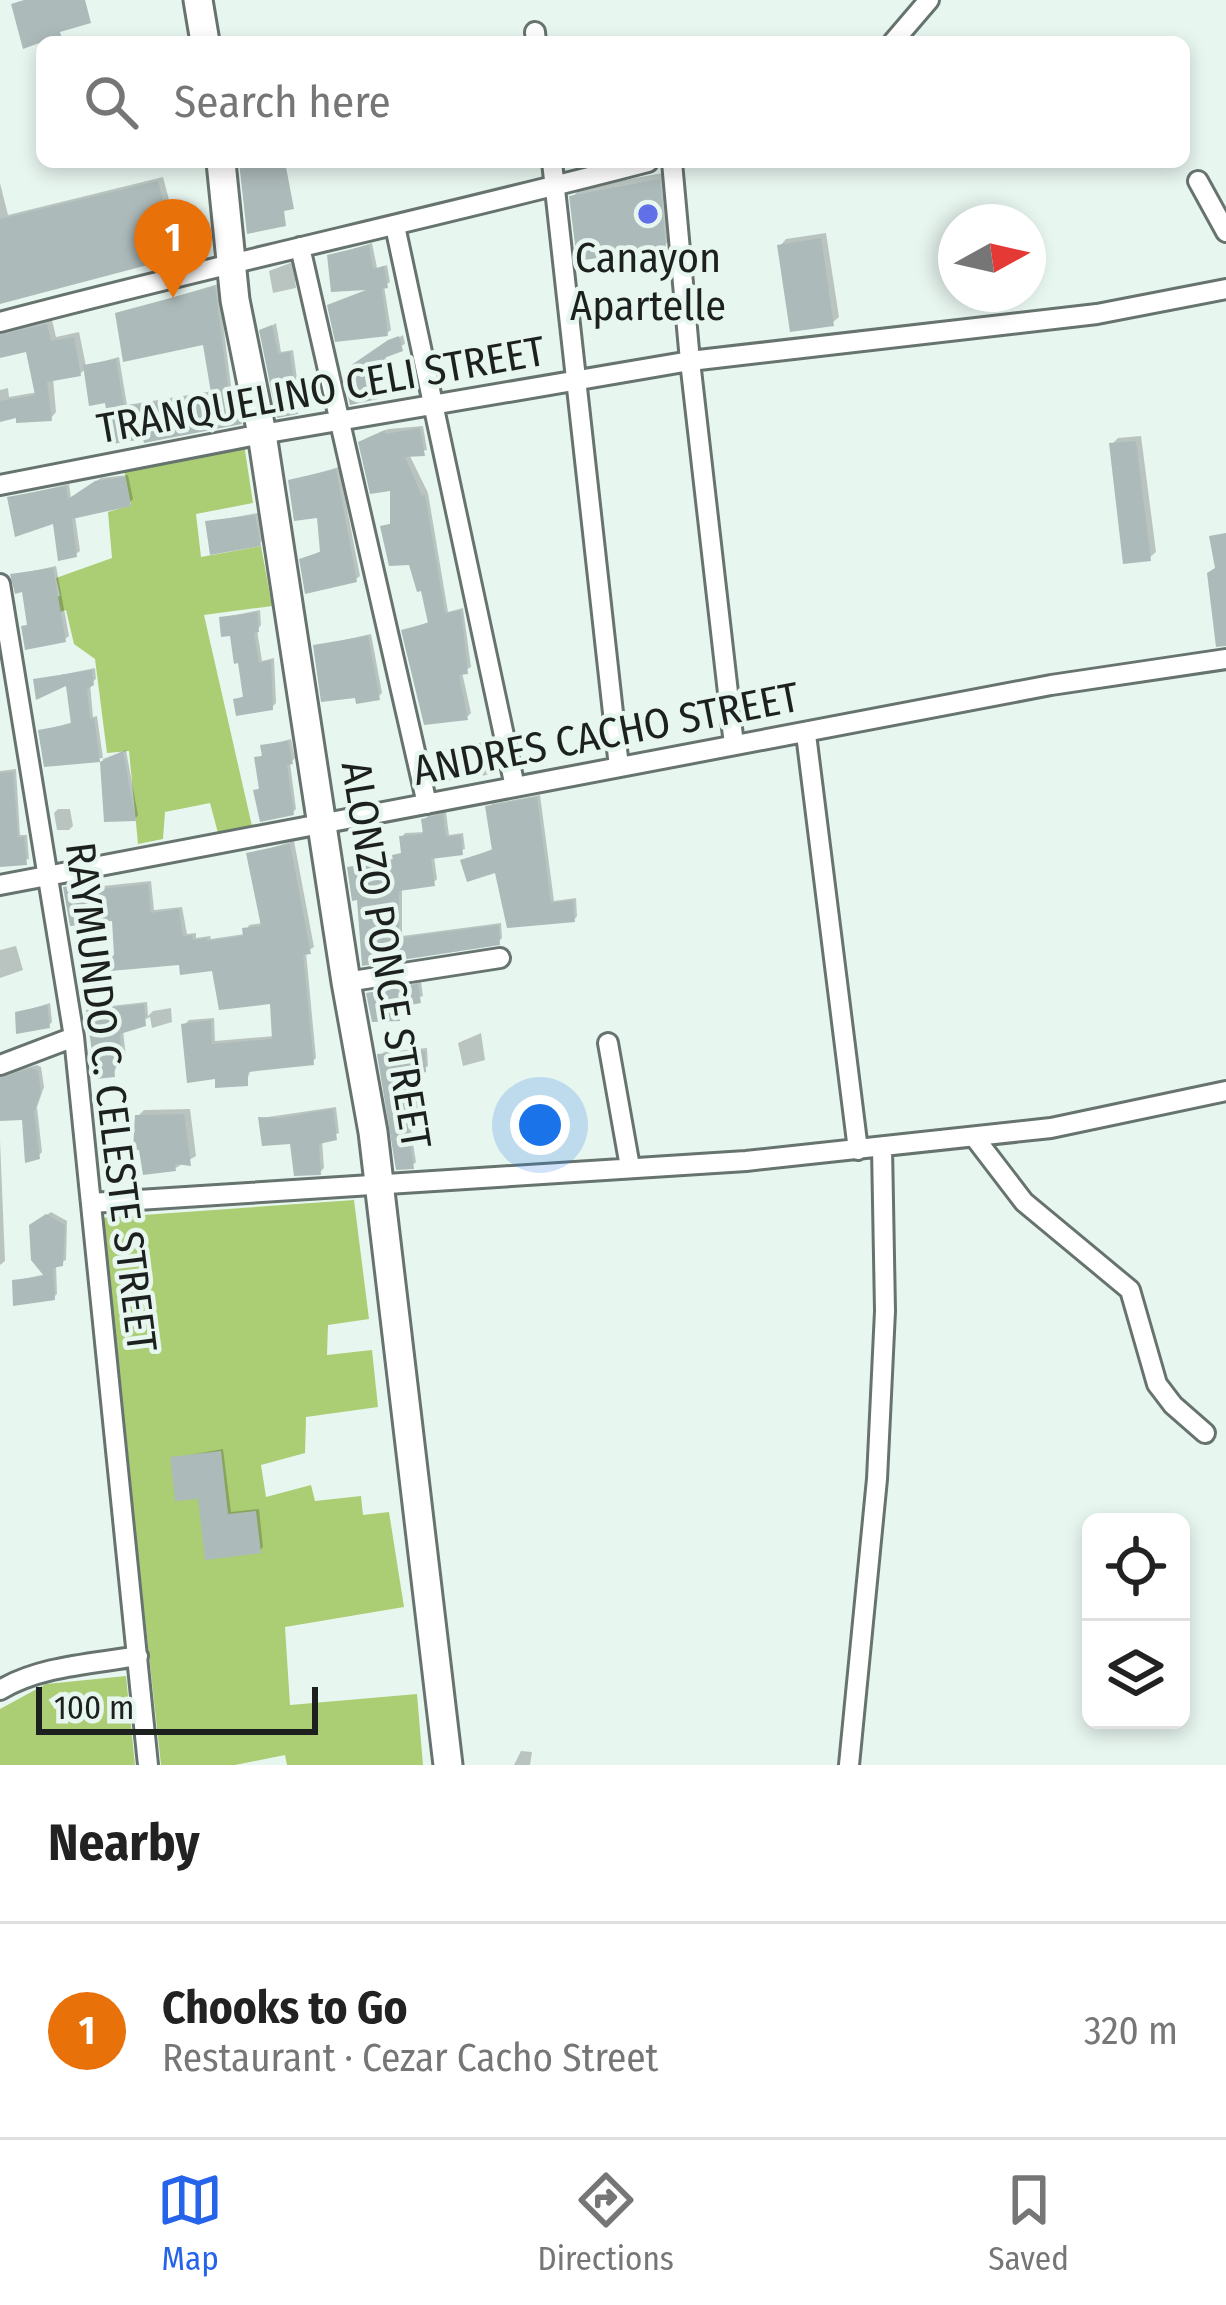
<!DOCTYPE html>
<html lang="en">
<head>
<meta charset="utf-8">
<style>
	body { margin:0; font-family:"Fira Sans Condensed",sans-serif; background:#f2f2f2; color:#222 }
	.controls { position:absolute; right:36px; bottom:36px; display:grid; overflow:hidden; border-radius:18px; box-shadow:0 6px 18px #0003 }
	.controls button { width:108px; height:108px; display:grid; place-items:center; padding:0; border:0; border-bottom:3px solid #e0e0e0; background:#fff; color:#222; font:60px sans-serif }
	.compass { position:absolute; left:938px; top:204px; width:108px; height:108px; border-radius:50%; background:#fff; box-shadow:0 6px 18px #0003; rotate:82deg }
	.scale { position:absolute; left:36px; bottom:30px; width:282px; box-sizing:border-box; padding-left:12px; border:6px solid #1c211f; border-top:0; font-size:33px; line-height:42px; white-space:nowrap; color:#1c211f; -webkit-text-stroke:9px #e8f6f0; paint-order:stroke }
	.you { position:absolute; left:540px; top:1125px; width:42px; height:42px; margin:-30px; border:9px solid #fff; border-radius:50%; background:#1a73e8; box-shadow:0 0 0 18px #1a73e833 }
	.badge { display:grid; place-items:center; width:78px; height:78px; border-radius:50%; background:#2563eb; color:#fff; font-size:39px; font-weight:700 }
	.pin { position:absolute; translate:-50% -99px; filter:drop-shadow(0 3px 6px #0008) }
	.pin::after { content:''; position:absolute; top:63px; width:42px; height:36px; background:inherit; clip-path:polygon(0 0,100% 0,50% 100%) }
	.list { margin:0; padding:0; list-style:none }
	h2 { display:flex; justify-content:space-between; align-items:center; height:156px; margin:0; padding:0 48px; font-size:51px }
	h2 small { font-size:39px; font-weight:400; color:#767676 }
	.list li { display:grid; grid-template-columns:78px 1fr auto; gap:36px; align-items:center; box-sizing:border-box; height:216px; padding:0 48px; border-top:3px solid #e0e0e0 }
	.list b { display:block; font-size:45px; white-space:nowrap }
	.list p { margin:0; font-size:39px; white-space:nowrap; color:#767676 }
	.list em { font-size:39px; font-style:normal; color:#767676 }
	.icon { flex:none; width:66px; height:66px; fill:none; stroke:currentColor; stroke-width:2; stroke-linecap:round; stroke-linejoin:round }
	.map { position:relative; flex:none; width:1226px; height:1765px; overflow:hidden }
	.search { position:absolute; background:#fff; box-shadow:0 6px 18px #0003; left:36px; right:36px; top:36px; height:132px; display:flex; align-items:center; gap:30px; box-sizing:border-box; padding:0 42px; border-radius:18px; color:#767676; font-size:45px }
	.sheet { height:372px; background:#fff }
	nav { display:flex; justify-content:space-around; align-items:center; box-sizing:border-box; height:168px; border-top:3px solid #e0e0e0; background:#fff; font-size:33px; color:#767676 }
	nav a { display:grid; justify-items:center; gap:6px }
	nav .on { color:#2563eb }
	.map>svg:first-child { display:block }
</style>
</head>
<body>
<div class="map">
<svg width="1226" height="1765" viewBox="0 0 1226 1765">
	<rect width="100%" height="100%" fill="#e8f6f0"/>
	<!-- green -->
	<path fill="#abce75" d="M 244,444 L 253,503 L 196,514 L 201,557 L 261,546 L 272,606 L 204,615 L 252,826 L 218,833 L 210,803 L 165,812 L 163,839 L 138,844 L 129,751 L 107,753 L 95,659 L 74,644 L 66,610 L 45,617 L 44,599 L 60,596 L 56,578 L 112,558 L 108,512 L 131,505 L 124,470 Z
		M 354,1200 L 369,1319 L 328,1325 L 327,1355 L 372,1350 L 378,1407 L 306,1417 L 305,1453 L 261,1465 L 266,1497 L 311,1485 L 315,1501 L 361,1496 L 363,1515 L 389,1512 L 404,1607 L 285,1627 L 290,1705 L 417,1694 L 423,1765 L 287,1765 L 285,1755 L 235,1765 L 161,1765 L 101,1218 Z
		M 126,1676 L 135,1765 L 0,1765 L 0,1709 L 46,1684 Z"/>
	<!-- shadow -->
	<path fill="#0003" d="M 668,172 L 674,236 L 665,245 L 572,197 L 581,188 Z
		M 163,177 L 182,249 L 176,255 L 0,301 L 0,183 L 8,215 Z
		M 826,233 L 839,317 L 832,323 L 780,246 L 786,239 Z
		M 372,243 L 377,268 L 387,265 L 390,282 L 384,286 L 391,330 L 387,333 L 330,306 L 370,289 L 330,256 Z
		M 293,262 L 296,288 L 273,293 L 269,271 Z
		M 218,284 L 233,401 L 240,400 L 244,418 L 240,421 L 146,440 L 108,400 L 86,368 L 80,374 L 53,378 L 56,412 L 51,418 L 18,415 L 0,419 L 0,390 L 8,388 L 9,397 L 38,392 L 28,348 L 0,353 L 0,332 L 52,320 L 56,337 L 79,332 L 86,366 L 119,357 L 127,405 L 213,391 L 206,342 L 118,314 Z
		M 276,323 L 281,352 L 293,350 L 301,408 L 297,411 L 263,331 Z
		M 403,335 L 405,344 L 386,354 L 386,360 L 376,368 L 381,393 L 377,397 L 348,382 L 358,363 Z
		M 423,426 L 427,450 L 409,454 L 428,493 L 448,612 L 463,608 L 471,667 L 462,672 L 471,713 L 467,717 L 404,631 L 431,621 L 424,588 L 411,562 L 384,527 L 393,522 L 393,487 L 365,439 L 388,429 Z
		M 1141,436 L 1156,552 L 1149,558 L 1112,444 L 1118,438 Z
		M 339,467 L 360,576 L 356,579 L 303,560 L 323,550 L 320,515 L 291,481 Z
		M 128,475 L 133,499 L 129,503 L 75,516 L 80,551 L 76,554 L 55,520 L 10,498 L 69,484 L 71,498 L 101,478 Z
		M 258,513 L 263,540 L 260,543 L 208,522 Z
		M 56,566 L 69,636 L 65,639 L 24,628 L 29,622 L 24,588 L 14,575 Z
		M 260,610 L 261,625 L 257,630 L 262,661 L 274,658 L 276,703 L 272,707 L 236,700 L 246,695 L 233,633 L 222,618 Z
		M 371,634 L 382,693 L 378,697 L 316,646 Z
		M 95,668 L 96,679 L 90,684 L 93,717 L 97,716 L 103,758 L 46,764 L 41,731 L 73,722 L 69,682 L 36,680 Z
		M 494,737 L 497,771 L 483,776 L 477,744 Z
		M 291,739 L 295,758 L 290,763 L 296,809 L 292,813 L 256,791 L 261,786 L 257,758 L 265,754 L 264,746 Z
		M 454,746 L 457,778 L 440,784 L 436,753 Z
		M 126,750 L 138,815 L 135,819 L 107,819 L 103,759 Z
		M 16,769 L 20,835 L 27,835 L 29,859 L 0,864 L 0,771 Z
		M 540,795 L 554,901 L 576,898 L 577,916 L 574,920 L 497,869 L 463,861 L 495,848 L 488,808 L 492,804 Z
		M 58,809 L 70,809 L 73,826 L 69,830 L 57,830 L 54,813 Z
		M 446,812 L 449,835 L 463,833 L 465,849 L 434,856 L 437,879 L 433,883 L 402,887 L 402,936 L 501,923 L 502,938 L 498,942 L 365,962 L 360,897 L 350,868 L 396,858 L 404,851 L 402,837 L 405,833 L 425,832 L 424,820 L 428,816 Z
		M 294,841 L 314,947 L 306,952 L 316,1058 L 312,1062 L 251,1069 L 246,1083 L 218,1076 L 184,1025 L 189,1020 L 214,1018 L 215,1041 L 275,1036 L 273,1000 L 214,967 L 116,954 L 115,918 L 66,888 L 92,879 L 93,887 L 151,881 L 154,910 L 182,907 L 187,934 L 196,933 L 196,938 L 210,936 L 211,939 L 245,934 L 249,925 L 263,923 L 250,854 Z
		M 16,946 L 23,970 L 0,978 L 0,950 Z
		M 421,982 L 423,996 L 402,1003 L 399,1018 L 369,994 Z
		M 147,1002 L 148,1016 L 153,1011 L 171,1008 L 172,1022 L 152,1028 L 150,1017 L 123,1030 L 126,1058 L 117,1064 L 114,1074 L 89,1012 L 92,1008 Z
		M 50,1003 L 52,1022 L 49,1025 L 18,1013 Z
		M 481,1033 L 485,1060 L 463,1066 L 458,1043 Z
		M 427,1048 L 428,1066 L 421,1070 L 425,1110 L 409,1117 L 416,1162 L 412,1166 L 381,1055 L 384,1052 Z
		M 37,1065 L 41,1067 L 44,1087 L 37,1107 L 42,1152 L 38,1156 L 25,1117 L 0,1118 L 0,1075 Z
		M 336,1107 L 339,1133 L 322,1140 L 324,1168 L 320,1172 L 292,1141 L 261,1118 Z
		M 190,1109 L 196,1156 L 174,1169 L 138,1116 L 144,1110 Z
		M 0,1140 L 5,1261 L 0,1265 Z
		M 51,1212 L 67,1221 L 66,1260 L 56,1264 L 57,1294 L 53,1298 L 15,1281 L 46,1274 L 36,1222 Z
		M 223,1449 L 231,1512 L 259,1509 L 263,1547 L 260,1550 L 201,1496 L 173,1458 Z
		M 521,1751 L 532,1752 L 530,1765 L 514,1765 Z"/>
	<!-- building -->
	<path fill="#acbab9" d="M 24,0 L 85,0 L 91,23 L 60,32 L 63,42 L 42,42 L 23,49 L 11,4 Z
		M 239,162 L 285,162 L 294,209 L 284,211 L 286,226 L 247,234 Z
		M 660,179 L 666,248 L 577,261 L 569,196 Z
		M 158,181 L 178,257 L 0,304 L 0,219 Z
		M 821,238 L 834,326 L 790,332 L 777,245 Z
		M 369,245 L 373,269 L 384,266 L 388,288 L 382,289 L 388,336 L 335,342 L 327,305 L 366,290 L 331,292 L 327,255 Z
		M 215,286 L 230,403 L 237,402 L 242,424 L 144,443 L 143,439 L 112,444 L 105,403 L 89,406 L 83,365 L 116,359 L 124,407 L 211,393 L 203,345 L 123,362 L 115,313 Z
		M 47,324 L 51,341 L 74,337 L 81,376 L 47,382 L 52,421 L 16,423 L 16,418 L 0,422 L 0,401 L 35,395 L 26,352 L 0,358 L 0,335 Z
		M 272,325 L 278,354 L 290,352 L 298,414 L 277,418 L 259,330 Z
		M 399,336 L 403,351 L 384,358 L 383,367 L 374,373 L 378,399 L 350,405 L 344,381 L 351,381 L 350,366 L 388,340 Z
		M 420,428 L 425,456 L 405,457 L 422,496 L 425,495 L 445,613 L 461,610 L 468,674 L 459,675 L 468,720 L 424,725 L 401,630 L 428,623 L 421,591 L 417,592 L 409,565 L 389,566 L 380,526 L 390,524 L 390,491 L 370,494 L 358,442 L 385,430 L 385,434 Z
		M 1136,441 L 1151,561 L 1123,564 L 1109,443 Z
		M 336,469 L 357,582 L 305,594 L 299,559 L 320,552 L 317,518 L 294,521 L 288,480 Z
		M 125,477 L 131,506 L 72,519 L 77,557 L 58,561 L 53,524 L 15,537 L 7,497 L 66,486 L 68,499 L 95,481 Z
		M 255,515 L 261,546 L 210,555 L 205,521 Z
		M 1226,533 L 1226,646 L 1216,647 L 1207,573 L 1215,568 L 1209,536 Z
		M 53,568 L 66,642 L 25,650 L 21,626 L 27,625 L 22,592 L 15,594 L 10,574 Z
		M 257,612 L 259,632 L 254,633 L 259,663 L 271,660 L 273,710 L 236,716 L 233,699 L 243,697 L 238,663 L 234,664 L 230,636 L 221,637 L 219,617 Z
		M 368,636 L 380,700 L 356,704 L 355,698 L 321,702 L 313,645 Z
		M 92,670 L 94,685 L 87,689 L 90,719 L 94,718 L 100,762 L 44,767 L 38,730 L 71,724 L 66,686 L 36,700 L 33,679 Z
		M 288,741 L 293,764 L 287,765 L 294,815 L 260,822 L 253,790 L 259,789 L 254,757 L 262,756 L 260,745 Z
		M 123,751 L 136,821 L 104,822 L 100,762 Z
		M 13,772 L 18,837 L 24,837 L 27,865 L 0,867 L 0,773 Z
		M 537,797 L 551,903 L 573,900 L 575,922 L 507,928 L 495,873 L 467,882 L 460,860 L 492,850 L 485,806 Z
		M 443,814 L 446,837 L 461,835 L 463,855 L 431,859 L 435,886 L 399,891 L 399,938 L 499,925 L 500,945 L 362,966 L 357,900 L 352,901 L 347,867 L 393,860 L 392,855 L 401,853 L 399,836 L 423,834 L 421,819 Z
		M 290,844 L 311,954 L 303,955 L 314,1065 L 248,1072 L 248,1086 L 215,1088 L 215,1079 L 187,1083 L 181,1024 L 211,1020 L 212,1044 L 272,1039 L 270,1004 L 219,1010 L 212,971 L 180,975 L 179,965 L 110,971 L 108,957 L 114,955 L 112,921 L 70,926 L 63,887 L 88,882 L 90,890 L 148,884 L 151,913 L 179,909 L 183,937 L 192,935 L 193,940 L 207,938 L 207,941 L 243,936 L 242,928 L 261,926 L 246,853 Z
		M 418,984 L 421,1003 L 400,1007 L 400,1021 L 372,1022 L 366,993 Z
		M 144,1004 L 146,1026 L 120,1034 L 123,1065 L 114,1068 L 115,1077 L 96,1079 L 86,1010 Z
		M 47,1005 L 50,1028 L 16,1034 L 15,1012 Z
		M 425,1051 L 426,1072 L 419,1074 L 423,1117 L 407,1120 L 414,1169 L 396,1170 L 377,1054 Z
		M 31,1068 L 38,1071 L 41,1093 L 34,1112 L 40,1159 L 25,1163 L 22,1120 L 0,1121 L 0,1078 Z
		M 333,1109 L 337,1140 L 319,1144 L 321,1175 L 294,1176 L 290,1144 L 262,1146 L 258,1117 L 279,1118 Z
		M 184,1114 L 191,1166 L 175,1164 L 176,1171 L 143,1175 L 139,1150 L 133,1150 L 135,1115 Z
		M 46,1214 L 65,1225 L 63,1266 L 53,1268 L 55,1300 L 13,1306 L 12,1280 L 44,1276 L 31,1260 L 29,1225 Z
		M 221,1451 L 228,1514 L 256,1511 L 261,1553 L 205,1560 L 198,1499 L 175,1501 L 170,1457 Z"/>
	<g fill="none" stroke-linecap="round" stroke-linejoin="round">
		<defs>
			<path id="street" d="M 535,32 L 536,42
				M 893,42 L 929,0
				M 552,162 L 619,767
				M 672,162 L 690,361 L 734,745
				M 1198,181 L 1226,232
				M 395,226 L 515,787
				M 300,247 L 427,804
				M 0,322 C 215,265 433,218 648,162
				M 0,485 L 262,434 L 690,361 L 1097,314 L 1226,289
				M 0,584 L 74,1037 L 148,1765
				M 806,734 L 858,1150
				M 0,885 L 1051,685 L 1226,659
				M 346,982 L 500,958
				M 608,1043 L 630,1167
				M 0,1065 L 74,1037
				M 975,1138 L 1024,1202 L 1130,1290 L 1157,1384 L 1173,1405 L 1205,1433
				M 91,1203 L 746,1161 L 1051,1128 L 1226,1091
				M 0,1690 C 40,1666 92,1664 138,1656
				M 849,1765 L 877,1479 L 885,1311 L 882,1147"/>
			<path id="secondary" d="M 198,0 L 205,42
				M 221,162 L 235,300 L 262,434 L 346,982 L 373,1132 L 448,1765"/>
		</defs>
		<!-- street casing -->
		<use href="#street" stroke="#67736e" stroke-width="24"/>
		<!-- secondary casing -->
		<use href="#secondary" stroke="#67736e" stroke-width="33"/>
		<!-- street -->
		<use href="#street" stroke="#fff" stroke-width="18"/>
		<!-- secondary -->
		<use href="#secondary" stroke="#fff" stroke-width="27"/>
	</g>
	<!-- markers -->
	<circle fill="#6270e8" stroke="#e8f6f0" stroke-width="4.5" cx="648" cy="214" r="12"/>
	<g text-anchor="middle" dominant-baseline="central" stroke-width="9" stroke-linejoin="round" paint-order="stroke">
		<!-- poi labels -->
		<g font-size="42" fill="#1c211f" stroke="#e8f6f0">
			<text x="648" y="258">Canayon<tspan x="648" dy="48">Apartelle</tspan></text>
		</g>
		<!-- street labels -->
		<g font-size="42" fill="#1c211f" stroke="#e8f6f0">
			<text transform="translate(321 390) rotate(-10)">TRANQUELINO CELI STREET</text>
			<text transform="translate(606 734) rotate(-11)">ANDRES CACHO STREET</text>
			<text transform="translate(386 955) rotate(81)">ALONZO PONCE STREET</text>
			<text transform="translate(111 1097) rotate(83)">RAYMUNDO C. CELESTE STREET</text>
		</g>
	</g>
</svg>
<div class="controls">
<button><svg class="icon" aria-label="locate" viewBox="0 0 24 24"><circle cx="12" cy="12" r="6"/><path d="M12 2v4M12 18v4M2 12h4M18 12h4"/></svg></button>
<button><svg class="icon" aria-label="layers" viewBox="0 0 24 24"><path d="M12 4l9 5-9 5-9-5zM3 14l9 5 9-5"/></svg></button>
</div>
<svg class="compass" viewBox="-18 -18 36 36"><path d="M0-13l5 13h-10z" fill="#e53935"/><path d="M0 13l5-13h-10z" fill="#767676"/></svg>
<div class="scale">100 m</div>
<div class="you"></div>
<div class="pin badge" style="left:173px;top:298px;background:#e8710a">1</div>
<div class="search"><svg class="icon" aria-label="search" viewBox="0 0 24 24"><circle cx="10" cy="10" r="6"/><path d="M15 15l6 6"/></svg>Search here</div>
</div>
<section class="sheet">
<h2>Nearby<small></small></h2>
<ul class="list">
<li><span class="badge" style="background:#e8710a">1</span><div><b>Chooks to Go</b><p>Restaurant · Cezar Cacho Street</p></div><em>320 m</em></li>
</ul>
</section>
<nav>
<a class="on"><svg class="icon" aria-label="map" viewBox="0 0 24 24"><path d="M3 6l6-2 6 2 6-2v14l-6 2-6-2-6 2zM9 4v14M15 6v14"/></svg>Map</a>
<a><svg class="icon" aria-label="directions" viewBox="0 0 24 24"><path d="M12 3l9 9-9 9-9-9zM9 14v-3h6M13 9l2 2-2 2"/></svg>Directions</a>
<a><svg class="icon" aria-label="saved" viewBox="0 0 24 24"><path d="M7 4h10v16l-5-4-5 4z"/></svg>Saved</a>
</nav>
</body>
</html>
